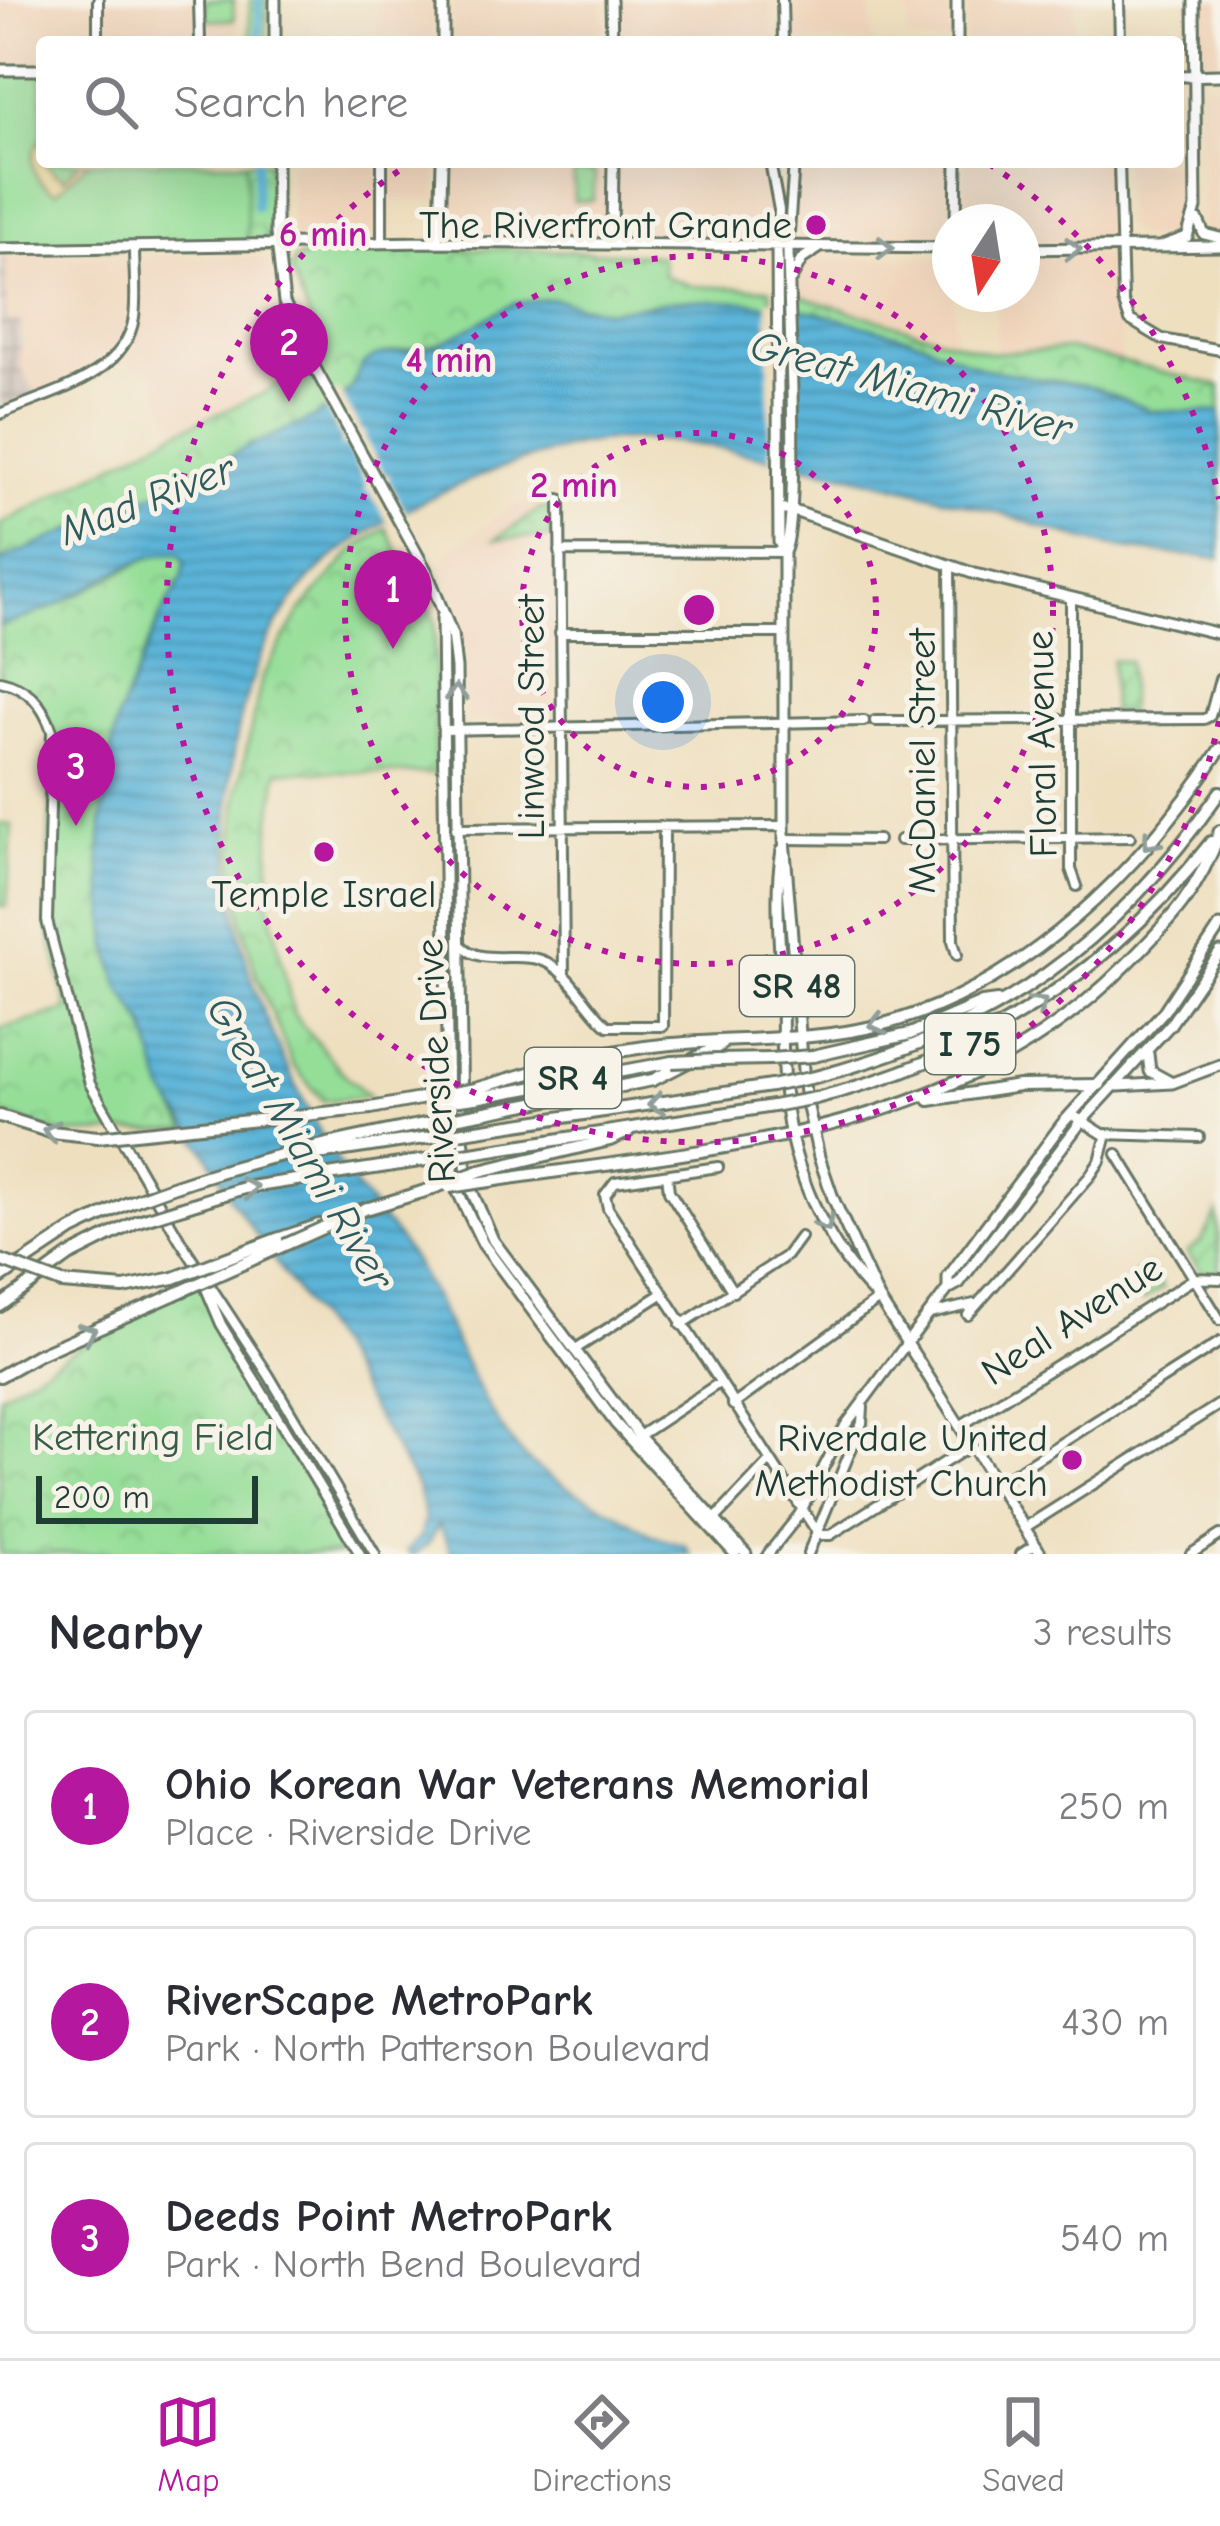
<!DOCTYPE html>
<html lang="en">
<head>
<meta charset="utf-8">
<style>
	body { margin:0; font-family:"Comic Neue",sans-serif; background:#f7f7f7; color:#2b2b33 }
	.compass { position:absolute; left:932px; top:204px; width:108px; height:108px; border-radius:50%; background:#fff; box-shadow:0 12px 48px #0002; rotate:192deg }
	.scale { position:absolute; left:36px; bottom:30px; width:222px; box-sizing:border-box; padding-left:12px; border:6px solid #1f3d34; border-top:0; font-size:33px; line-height:42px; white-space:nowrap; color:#1f3d34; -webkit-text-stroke:9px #f7f3e8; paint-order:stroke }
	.you { position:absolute; left:663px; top:702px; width:42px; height:42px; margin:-30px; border:9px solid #fff; border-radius:50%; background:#1a73e8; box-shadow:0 0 0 18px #1a73e833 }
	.badge { display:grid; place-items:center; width:78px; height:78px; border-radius:50%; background:#b5179e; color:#fff; font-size:39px; font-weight:700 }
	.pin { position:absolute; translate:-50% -99px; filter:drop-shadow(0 3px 6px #0008) }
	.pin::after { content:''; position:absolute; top:63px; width:42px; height:36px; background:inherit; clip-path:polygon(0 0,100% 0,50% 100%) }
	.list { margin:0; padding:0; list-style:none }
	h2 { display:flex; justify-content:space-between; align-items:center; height:156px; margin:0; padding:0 48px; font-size:51px }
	h2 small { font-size:39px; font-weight:400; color:#7c7c81 }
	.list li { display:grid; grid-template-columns:78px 1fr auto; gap:36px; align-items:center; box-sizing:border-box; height:192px; margin:0 24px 24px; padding:0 24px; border:3px solid #e1e1e2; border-radius:12px }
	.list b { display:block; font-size:45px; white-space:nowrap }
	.list p { margin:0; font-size:39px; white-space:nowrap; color:#7c7c81 }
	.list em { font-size:39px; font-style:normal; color:#7c7c81 }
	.icon { flex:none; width:66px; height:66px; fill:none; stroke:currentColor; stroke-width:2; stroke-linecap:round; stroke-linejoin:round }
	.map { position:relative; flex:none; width:1220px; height:1554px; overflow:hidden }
	.search { position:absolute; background:#fff; box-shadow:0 12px 48px #0002; left:36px; right:36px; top:36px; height:132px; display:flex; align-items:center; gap:30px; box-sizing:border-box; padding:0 42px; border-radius:12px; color:#7c7c81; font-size:45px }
	.sheet { height:804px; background:#fff }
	nav { display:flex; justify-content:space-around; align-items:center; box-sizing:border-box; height:168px; border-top:3px solid #e1e1e2; background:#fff; font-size:33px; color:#7c7c81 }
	nav a { display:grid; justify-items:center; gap:6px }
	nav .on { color:#b5179e }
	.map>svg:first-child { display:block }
</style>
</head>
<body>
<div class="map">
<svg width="1220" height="1554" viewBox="0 0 1220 1554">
	<defs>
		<pattern id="industrial-grid" width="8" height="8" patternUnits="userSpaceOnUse" patternTransform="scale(3)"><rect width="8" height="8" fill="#cec1b9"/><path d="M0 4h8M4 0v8" fill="none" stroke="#a79e97"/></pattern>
		<pattern id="sand-dots" width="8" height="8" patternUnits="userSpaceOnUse" patternTransform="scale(3)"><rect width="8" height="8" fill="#eeda9e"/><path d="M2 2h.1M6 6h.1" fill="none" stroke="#ccbc89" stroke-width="1.8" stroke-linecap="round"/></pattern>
		<pattern id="park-crowns" width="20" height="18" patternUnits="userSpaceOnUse" patternTransform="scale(3)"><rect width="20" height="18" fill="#95de98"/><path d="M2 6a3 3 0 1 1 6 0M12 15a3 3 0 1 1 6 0" fill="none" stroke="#80bf84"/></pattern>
		<pattern id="garden-furrows" width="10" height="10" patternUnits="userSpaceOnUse" patternTransform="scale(3)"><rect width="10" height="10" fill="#95de98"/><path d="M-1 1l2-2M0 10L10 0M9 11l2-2" fill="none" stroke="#80bf84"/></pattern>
		<pattern id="water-rules" width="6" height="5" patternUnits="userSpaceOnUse" patternTransform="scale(3)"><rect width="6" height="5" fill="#5bb4d8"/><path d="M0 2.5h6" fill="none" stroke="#4b94b0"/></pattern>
	</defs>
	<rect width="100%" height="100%" fill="#f7f3e8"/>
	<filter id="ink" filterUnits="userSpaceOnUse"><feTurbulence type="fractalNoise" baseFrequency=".00833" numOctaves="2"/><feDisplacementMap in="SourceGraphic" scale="24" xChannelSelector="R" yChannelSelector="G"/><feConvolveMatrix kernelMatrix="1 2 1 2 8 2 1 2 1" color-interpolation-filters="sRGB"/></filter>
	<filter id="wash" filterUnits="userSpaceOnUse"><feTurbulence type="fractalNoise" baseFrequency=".004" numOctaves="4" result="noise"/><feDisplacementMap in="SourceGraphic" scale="48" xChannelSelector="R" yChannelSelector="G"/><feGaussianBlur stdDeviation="2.7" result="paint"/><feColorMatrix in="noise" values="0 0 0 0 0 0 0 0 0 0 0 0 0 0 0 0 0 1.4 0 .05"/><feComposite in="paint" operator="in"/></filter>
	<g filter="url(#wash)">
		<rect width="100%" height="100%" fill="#eedfbf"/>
		<!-- built -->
		<path fill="#f0d5bc" d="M 0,0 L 196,0 L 196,42 L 42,42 L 42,66 L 0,65 Z
			M 202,0 L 238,0 L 237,42 L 203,42 Z
			M 379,0 L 435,0 L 434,42 L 379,42 Z
			M 452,0 L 602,0 L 602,42 L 452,42 Z
			M 622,0 L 771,0 L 770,42 L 622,42 Z
			M 796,0 L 871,0 L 872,42 L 796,42 Z
			M 909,0 L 950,0 L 950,42 L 909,42 Z
			M 967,0 L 1075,0 L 1075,42 L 966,42 Z
			M 1201,0 L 1220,0 L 1220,68 L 1205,67 L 1200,62 Z
			M 1220,84 L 1220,235 L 1208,234 L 1202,225 L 1201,91 L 1205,84 Z
			M 1178,87 L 1189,94 L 1189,228 L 1180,236 L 1143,237 L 1130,231 L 1125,223 L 1124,162 L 1178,162 Z
			M 289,162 L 437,162 L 437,200 L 392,200 L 392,237 L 291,239 Z
			M 449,162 L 678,162 L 679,166 L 765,167 L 772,233 L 765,240 L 447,237 Z
			M 799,162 L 950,162 L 949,242 L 798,239 L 793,227 Z
			M 965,162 L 1114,162 L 1112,243 L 1022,244 L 1022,222 L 964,222 Z
			M 6,255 L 131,255 L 128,329 L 122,344 L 103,365 L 37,395 L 20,367 L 21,323 L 6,322 Z
			M 142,255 L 262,257 L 270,267 L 280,312 L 298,355 L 260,377 L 239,402 L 176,429 L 150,371 L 135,370 L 126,358 L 137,323 L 139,260 Z
			M 1022,255 L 1118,255 L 1121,364 L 1069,349 L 996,352 L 997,294 L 1022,294 Z
			M 950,258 L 956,343 L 795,293 L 800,268 L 809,259 Z
			M 558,493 L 553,722 L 467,721 L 464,626 L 442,565 L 450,551 L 516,504 Z"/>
		<!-- industrial -->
		<path fill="url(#industrial-grid)" d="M 0,255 L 6,255 L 6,322 L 21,322 L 20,367 L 37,395 L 0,411 Z"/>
		<!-- grass -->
		<path fill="#95de98" stroke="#5a8e66" stroke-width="3" d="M 205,0 L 233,0 L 234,20 L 206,20 Z
			M 0,70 L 42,70 L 42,162 L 277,162 L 277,246 L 0,248 Z
			M 573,172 L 595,172 L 593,200 L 574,201 Z
			M 0,824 L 12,825 L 7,906 L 0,906 Z"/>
		<!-- sand -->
		<path fill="url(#sand-dots)" stroke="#868c69" stroke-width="3" d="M 42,137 L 42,162 L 64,179 L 80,162 L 89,162 L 56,192 C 32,181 25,158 42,137 Z"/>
		<!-- park -->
		<path fill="url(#park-crowns)" stroke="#5a8e66" stroke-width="3" d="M 250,0 L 267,0 L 267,42 L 250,42 Z
			M 246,162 L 267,162 C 270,173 274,228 267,236 C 262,242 253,241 247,241 Z
			M 411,249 L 525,249 L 656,255 L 662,258 L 663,275 L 692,286 L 770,289 L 771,306 L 681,300 L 607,311 L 552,299 L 515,303 L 449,341 L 376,356 L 362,366 L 350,390 L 317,416 L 236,452 L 220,465 L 0,561 L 0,525 L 171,434 L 260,395 L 325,357 L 291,271 L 295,260 L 312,253 Z
			M 796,295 L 990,353 L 1069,349 L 1220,386 L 1220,412 L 1153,411 L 1094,388 L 984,369 L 920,341 L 797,309 Z
			M 540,509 L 552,509 L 551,537 L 495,539 Z
			M 386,528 L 435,620 L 435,774 L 278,771 L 270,826 L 269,905 L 294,1015 L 345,1075 L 369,1096 L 323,1101 L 293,1065 L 256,975 L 242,922 L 233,855 L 237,795 L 262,677 L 301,610 L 355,549 Z
			M 167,552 L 180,554 L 186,563 L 182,578 L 160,616 L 118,717 L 104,788 L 100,861 L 108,945 L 119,986 L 145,1026 L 164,1091 L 187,1130 L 62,1134 L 0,1113 L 0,1029 L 68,1010 L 47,921 L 52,731 L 32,696 L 0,681 L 0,627 L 54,607 L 150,557 Z
			M 200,1272 L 213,1309 L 360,1554 L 0,1554 L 0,1395 Z"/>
		<!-- garden -->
		<path fill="url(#garden-furrows)" stroke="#5a8e66" stroke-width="3" d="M 1112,660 L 1129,661 L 1129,712 L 1112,712 Z
			M 1217,1213 L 1220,1272 L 1201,1272 L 1187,1252 L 1201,1242 Z
			M 1148,1266 L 1163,1288 L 1142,1302 L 1128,1279 Z"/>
		<!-- water -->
		<path fill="url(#water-rules)" stroke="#3d7886" stroke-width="3" d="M 552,299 L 607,311 L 681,300 L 745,302 L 816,312 L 920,341 L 984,369 L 1094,388 L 1152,411 L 1220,412 L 1220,558 C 1188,555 1156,554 1125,549 C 1080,541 1035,524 992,511 C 920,491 847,473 775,459 C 719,448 652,433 595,442 C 511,456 369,515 311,578 C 216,680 211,867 256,992 C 273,1041 311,1121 339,1164 C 359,1194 385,1219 405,1248 C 448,1311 471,1395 520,1452 C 544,1479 587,1496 618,1514 C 649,1531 646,1537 684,1545 L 691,1554 L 452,1554 L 439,1524 L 430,1542 L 416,1554 L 409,1554 L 407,1550 L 421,1536 L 425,1519 L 418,1489 L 333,1343 L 230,1198 L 210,1158 L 164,1091 L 145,1026 L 119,986 L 108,945 L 100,861 L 104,788 L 118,717 L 161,616 L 182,578 L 185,562 L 180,554 C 143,548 90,590 55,606 C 37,614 18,620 0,627 L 0,561 L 220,465 L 236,452 L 317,416 L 350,390 L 362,365 L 376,356 L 436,346 L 515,303 Z"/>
		<!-- pier -->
		<path fill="#eedfbf" d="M 767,299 L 795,303 L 799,470 L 770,464 Z
			M 339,390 L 361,430 L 366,432 L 365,438 L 384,473 L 390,475 L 389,481 L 409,518 L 391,529 L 370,492 L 364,490 L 366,484 L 347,448 L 340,446 L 342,440 L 323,404 Z"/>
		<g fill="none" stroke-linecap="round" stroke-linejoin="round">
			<!-- canal -->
			<path stroke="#5bb4d8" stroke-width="8" d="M 259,41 L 259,0
				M 256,207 L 257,162"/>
		</g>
	</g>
	<g filter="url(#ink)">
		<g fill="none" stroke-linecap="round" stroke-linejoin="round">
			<defs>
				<path id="minor" d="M 98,0 L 98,42
					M 199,0 L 200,42
					M 782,0 L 783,42
					M 1119,0 L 1120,42
					M 770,162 L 779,210 L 777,245
					M 1119,162 L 1123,301 L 1130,320 L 1162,339 L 1220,350
					M 382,243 L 382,162
					M 788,246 L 794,162
					M 0,414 C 47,393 126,377 134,317 C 137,295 134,271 134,249
					M 560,499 L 564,976
					M 560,551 L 784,552
					M 950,566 L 953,941 L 957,955
					M 1071,600 L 1071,869 L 1077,886
					M 560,633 L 783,633
					M 0,681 C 29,687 43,705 52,731 L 47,921 L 90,1084 L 180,1240 L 268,1374 L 375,1554
					M 875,721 L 1204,719 L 1210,716 L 1220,679
					M 443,730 L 864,721
					M 456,828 L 784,826
					M 784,839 L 878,840
					M 900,840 L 1130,837
					M 460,944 C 480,967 514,951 541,960 C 570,970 585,1007 608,1026 L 663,1026 L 664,827
					M 1071,1114 L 1103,1134 L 1199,1137
					M 1117,1154 L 1220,1320
					M 718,1167 L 615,1182 L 605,1195 L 608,1208 L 819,1535
					M 667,1175 L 669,1191 L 733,1292
					M 202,1279 L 221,1324 L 360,1554
					M 930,1314 L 974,1304
					M 968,1315 L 1090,1176 L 1100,1161 L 1107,1134
					M 681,1325 L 786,1256 L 800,1237
					M 574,1350 L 662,1294
					M 733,1405 L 879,1299
					M 960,1426 L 1195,1278 L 1220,1279
					M 639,1436 L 719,1383
					M 997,1484 L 1220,1342
					M 716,1518 L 769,1462
					M 1024,1528 L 1220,1404
					M 819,1535 L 830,1535 L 972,1445
					M 768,1554 L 799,1515 L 845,1426 L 906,1344
					M 808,1554 L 862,1423 L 863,1407
					M 1021,1554 L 1035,1545
					M 1191,1554 L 1220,1535"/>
				<path id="major" d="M 611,0 L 612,42
					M 275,42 L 275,0
					M 443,42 L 443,0
					M 957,42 L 957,0
					M 0,70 L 42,70
					M 1178,76 L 1220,75
					M 276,162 L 276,233 L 284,302 L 311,361 L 427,572 L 452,634 L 456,668 L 462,1128 L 468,1182 L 493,1240 L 639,1436 L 746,1554
					M 613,162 L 612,234 L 616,243
					M 1198,220 L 1204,234 L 1220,238
					M 956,222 L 957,162
					M 431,241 L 440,233 L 442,162
					M 777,245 L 779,542 L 784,552 L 784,839 L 805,1094 L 819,1157 L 833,1198 L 879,1299 L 1041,1554
					M 1159,247 L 1187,237 L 1196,208 L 1194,0
					M 0,249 L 429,242 L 950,248
					M 1022,249 L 1220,246
					M 791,279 L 802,259 L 819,248
					M 779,510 L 791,510 L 975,574 L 1220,634
					M 784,552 C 801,523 788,297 788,246
					M 442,617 L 448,1126 L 455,1186 L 483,1244 L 616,1424 L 735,1554
					M 782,850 C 774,895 780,943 782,988 C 783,1024 781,1062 785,1098 C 792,1170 825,1244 875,1295
					M 1148,1054 L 1150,1071 L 1172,1083
					M 1118,1086 L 1172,1083 L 1220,1065
					M 948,1289 L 948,1277 L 1062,1124 L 1164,1011 L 1220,926
					M 906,1344 L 948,1289 L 959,1283 L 1081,1122 L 1170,1025 L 1220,952"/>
				<path id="highway" d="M 813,1056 L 910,1034 L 982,1003 L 997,1001
					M 718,1060 L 770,1059
					M 815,1077 C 996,1031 1114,944 1220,792
					M 475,1089 C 536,1071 598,1051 662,1045 C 735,1037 808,1043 880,1025 C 1023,989 1142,869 1220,749
					M 475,1098 L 672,1062
					M 816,1098 C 977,1058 1109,973 1211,842
					M 929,1100 L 1019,1086 L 1099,1085
					M 371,1108 L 436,1096
					M 486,1112 L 653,1080 L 721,1045
					M 0,1116 L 51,1132 L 98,1137
					M 477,1130 L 771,1086
					M 478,1152 L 773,1106
					M 480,1171 L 610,1140 L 628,1132
					M 483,1182 C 712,1147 953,1140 1127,964 C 1171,920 1199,891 1220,831
					M 359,1211 L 422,1192
					M 277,1239 L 319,1225
					M 0,1278 L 72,1230 L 126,1204
					M 62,1283 L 124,1288 L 174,1278
					M 0,1306 L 69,1256 L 138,1221
					M 0,1376 L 37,1355 L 173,1295"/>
			</defs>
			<!-- minor casing -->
			<use href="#minor" stroke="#677665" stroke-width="14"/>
			<!-- major casing -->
			<use href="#major" stroke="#677665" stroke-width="15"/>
			<!-- highway casing -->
			<use href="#highway" stroke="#677665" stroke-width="16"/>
			<!-- minor -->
			<use href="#minor" stroke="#fff" stroke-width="8"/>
			<!-- major -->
			<use href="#major" stroke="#fff" stroke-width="9"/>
			<!-- highway -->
			<use href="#highway" stroke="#fff" stroke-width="10"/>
			<defs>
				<path id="highway-bridge" d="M 770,1059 L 813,1056
					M 672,1062 L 718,1060
					M 771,1086 L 815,1077
					M 436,1096 L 475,1089
					M 436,1103 L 475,1098
					M 773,1106 L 816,1098
					M 98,1137 L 371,1108
					M 318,1154 L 477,1130
					M 449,1187 L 483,1182
					M 422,1192 L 480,1171
					M 126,1204 C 241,1158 365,1135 486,1112
					M 138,1221 L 244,1188 L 478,1152
					M 0,1260 L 62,1283
					M 174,1278 L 277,1239
					M 173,1295 L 367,1208"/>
			</defs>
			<!-- highway-bridge casing -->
			<use href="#highway-bridge" stroke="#677665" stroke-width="16" stroke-linecap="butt"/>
			<!-- highway-bridge -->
			<use href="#highway-bridge" stroke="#fff" stroke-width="10"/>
		</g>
		<!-- one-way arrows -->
		<defs><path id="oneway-chevron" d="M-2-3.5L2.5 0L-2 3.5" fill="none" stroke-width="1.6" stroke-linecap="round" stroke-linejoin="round" transform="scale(3)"/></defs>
		<g stroke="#8f9e9a">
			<use href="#oneway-chevron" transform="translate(885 248)"/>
			<use href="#oneway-chevron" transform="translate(1073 249) rotate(-1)"/>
			<use href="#oneway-chevron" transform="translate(456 693) rotate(-90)"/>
			<use href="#oneway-chevron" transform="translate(1150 842) rotate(131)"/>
			<use href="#oneway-chevron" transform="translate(1039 1004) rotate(-34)"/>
			<use href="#oneway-chevron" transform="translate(877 1024) rotate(166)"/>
			<use href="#oneway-chevron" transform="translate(656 1104) rotate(171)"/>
			<use href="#oneway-chevron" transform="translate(51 1131) rotate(-168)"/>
			<use href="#oneway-chevron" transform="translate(250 1188) rotate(-12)"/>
			<use href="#oneway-chevron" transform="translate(825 1224) rotate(62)"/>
			<use href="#oneway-chevron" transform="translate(88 1332) rotate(-23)"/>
		</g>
	</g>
	<!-- distance rings -->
	<g fill="none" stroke="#b5179e" stroke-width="6" stroke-dasharray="6 12">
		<circle cx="699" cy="610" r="177"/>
		<circle cx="699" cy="610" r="354"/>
		<path d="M1219 721A532 532 0 1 1 409 164M989 164A532 532 0 0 1 1219 499"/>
	</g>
	<!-- markers -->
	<g fill="#b5179e" stroke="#f7f3e8" stroke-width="4.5">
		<circle cx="816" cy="225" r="12"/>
		<circle cx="324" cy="852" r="12"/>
		<circle cx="1072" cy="1460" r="12"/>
	</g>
	<g text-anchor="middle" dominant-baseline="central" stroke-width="10" stroke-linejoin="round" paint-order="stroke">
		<!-- shield labels -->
		<g fill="#f7f3e8" stroke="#60746a" stroke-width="3">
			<rect x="740" y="956" width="114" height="60" rx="9"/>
			<rect x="925" y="1014" width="90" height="60" rx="9"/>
			<rect x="525" y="1048" width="96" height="60" rx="9"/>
		</g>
		<g font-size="36" font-weight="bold" fill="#1f3d34">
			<text x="797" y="986">SR 48</text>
			<text x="970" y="1044">I 75</text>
			<text x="573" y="1078">SR 4</text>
		</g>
		<!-- poi labels -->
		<g font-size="39" fill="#1f3d34" stroke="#f7f3e8" text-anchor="end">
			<text x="792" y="225">The Riverfront Grande</text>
			<text x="324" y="894" text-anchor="middle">Temple Israel</text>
			<text x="1048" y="1438">Riverdale United<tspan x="1048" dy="45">Methodist Church</tspan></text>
		</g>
		<!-- street labels -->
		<g font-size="39" fill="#1f3d34" stroke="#f7f3e8">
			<text transform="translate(531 717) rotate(-90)">Linwood Street</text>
			<text transform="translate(1042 744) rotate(-91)">Floral Avenue</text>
			<text transform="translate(922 761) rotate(-90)">McDaniel Street</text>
			<text transform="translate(436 1061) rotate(-93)">Riverside Drive</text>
			<text transform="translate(1072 1320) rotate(-33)">Neal Avenue</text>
		</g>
		<!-- park labels -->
		<g font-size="39" fill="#375d48" stroke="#f7f3e8">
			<text x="153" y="1437">Kettering Field</text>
		</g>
		<!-- water labels -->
		<g font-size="42" font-style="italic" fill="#2e5b5d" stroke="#f7f3e8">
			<text transform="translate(911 387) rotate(15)">Great Miami River</text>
			<text transform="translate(147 500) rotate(-21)">Mad River</text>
			<text transform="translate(300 1143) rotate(60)">Great Miami River</text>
		</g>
	</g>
	<circle cx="699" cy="610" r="18" fill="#b5179e" stroke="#f7f3e8" stroke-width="6"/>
	<g font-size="36" text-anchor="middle" font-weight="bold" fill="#b5179e" stroke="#f7f3e8" stroke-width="10" stroke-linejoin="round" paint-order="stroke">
		<text x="323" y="246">6 min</text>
		<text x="449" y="372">4 min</text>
		<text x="574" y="497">2 min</text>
	</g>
</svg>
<svg class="compass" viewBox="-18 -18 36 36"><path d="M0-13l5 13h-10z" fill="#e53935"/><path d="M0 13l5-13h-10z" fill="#7c7c81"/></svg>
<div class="scale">200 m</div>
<div class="you"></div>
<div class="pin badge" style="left:393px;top:649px">1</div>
<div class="pin badge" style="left:289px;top:402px">2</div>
<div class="pin badge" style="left:76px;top:826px">3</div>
<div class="search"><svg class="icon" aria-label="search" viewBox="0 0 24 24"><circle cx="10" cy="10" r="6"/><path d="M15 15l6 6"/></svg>Search here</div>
</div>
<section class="sheet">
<h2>Nearby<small>3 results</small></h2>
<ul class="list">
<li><span class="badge">1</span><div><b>Ohio Korean War Veterans Memorial</b><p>Place · Riverside Drive</p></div><em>250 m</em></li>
<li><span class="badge">2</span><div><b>RiverScape MetroPark</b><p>Park · North Patterson Boulevard</p></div><em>430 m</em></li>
<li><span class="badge">3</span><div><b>Deeds Point MetroPark</b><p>Park · North Bend Boulevard</p></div><em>540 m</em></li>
</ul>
</section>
<nav>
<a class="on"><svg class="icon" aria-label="map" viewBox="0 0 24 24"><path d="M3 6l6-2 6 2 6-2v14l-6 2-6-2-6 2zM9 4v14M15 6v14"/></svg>Map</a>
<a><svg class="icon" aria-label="directions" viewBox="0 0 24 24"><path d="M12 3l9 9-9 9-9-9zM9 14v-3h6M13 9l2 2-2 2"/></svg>Directions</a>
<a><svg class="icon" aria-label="saved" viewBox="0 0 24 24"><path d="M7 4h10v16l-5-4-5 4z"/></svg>Saved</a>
</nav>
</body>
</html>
